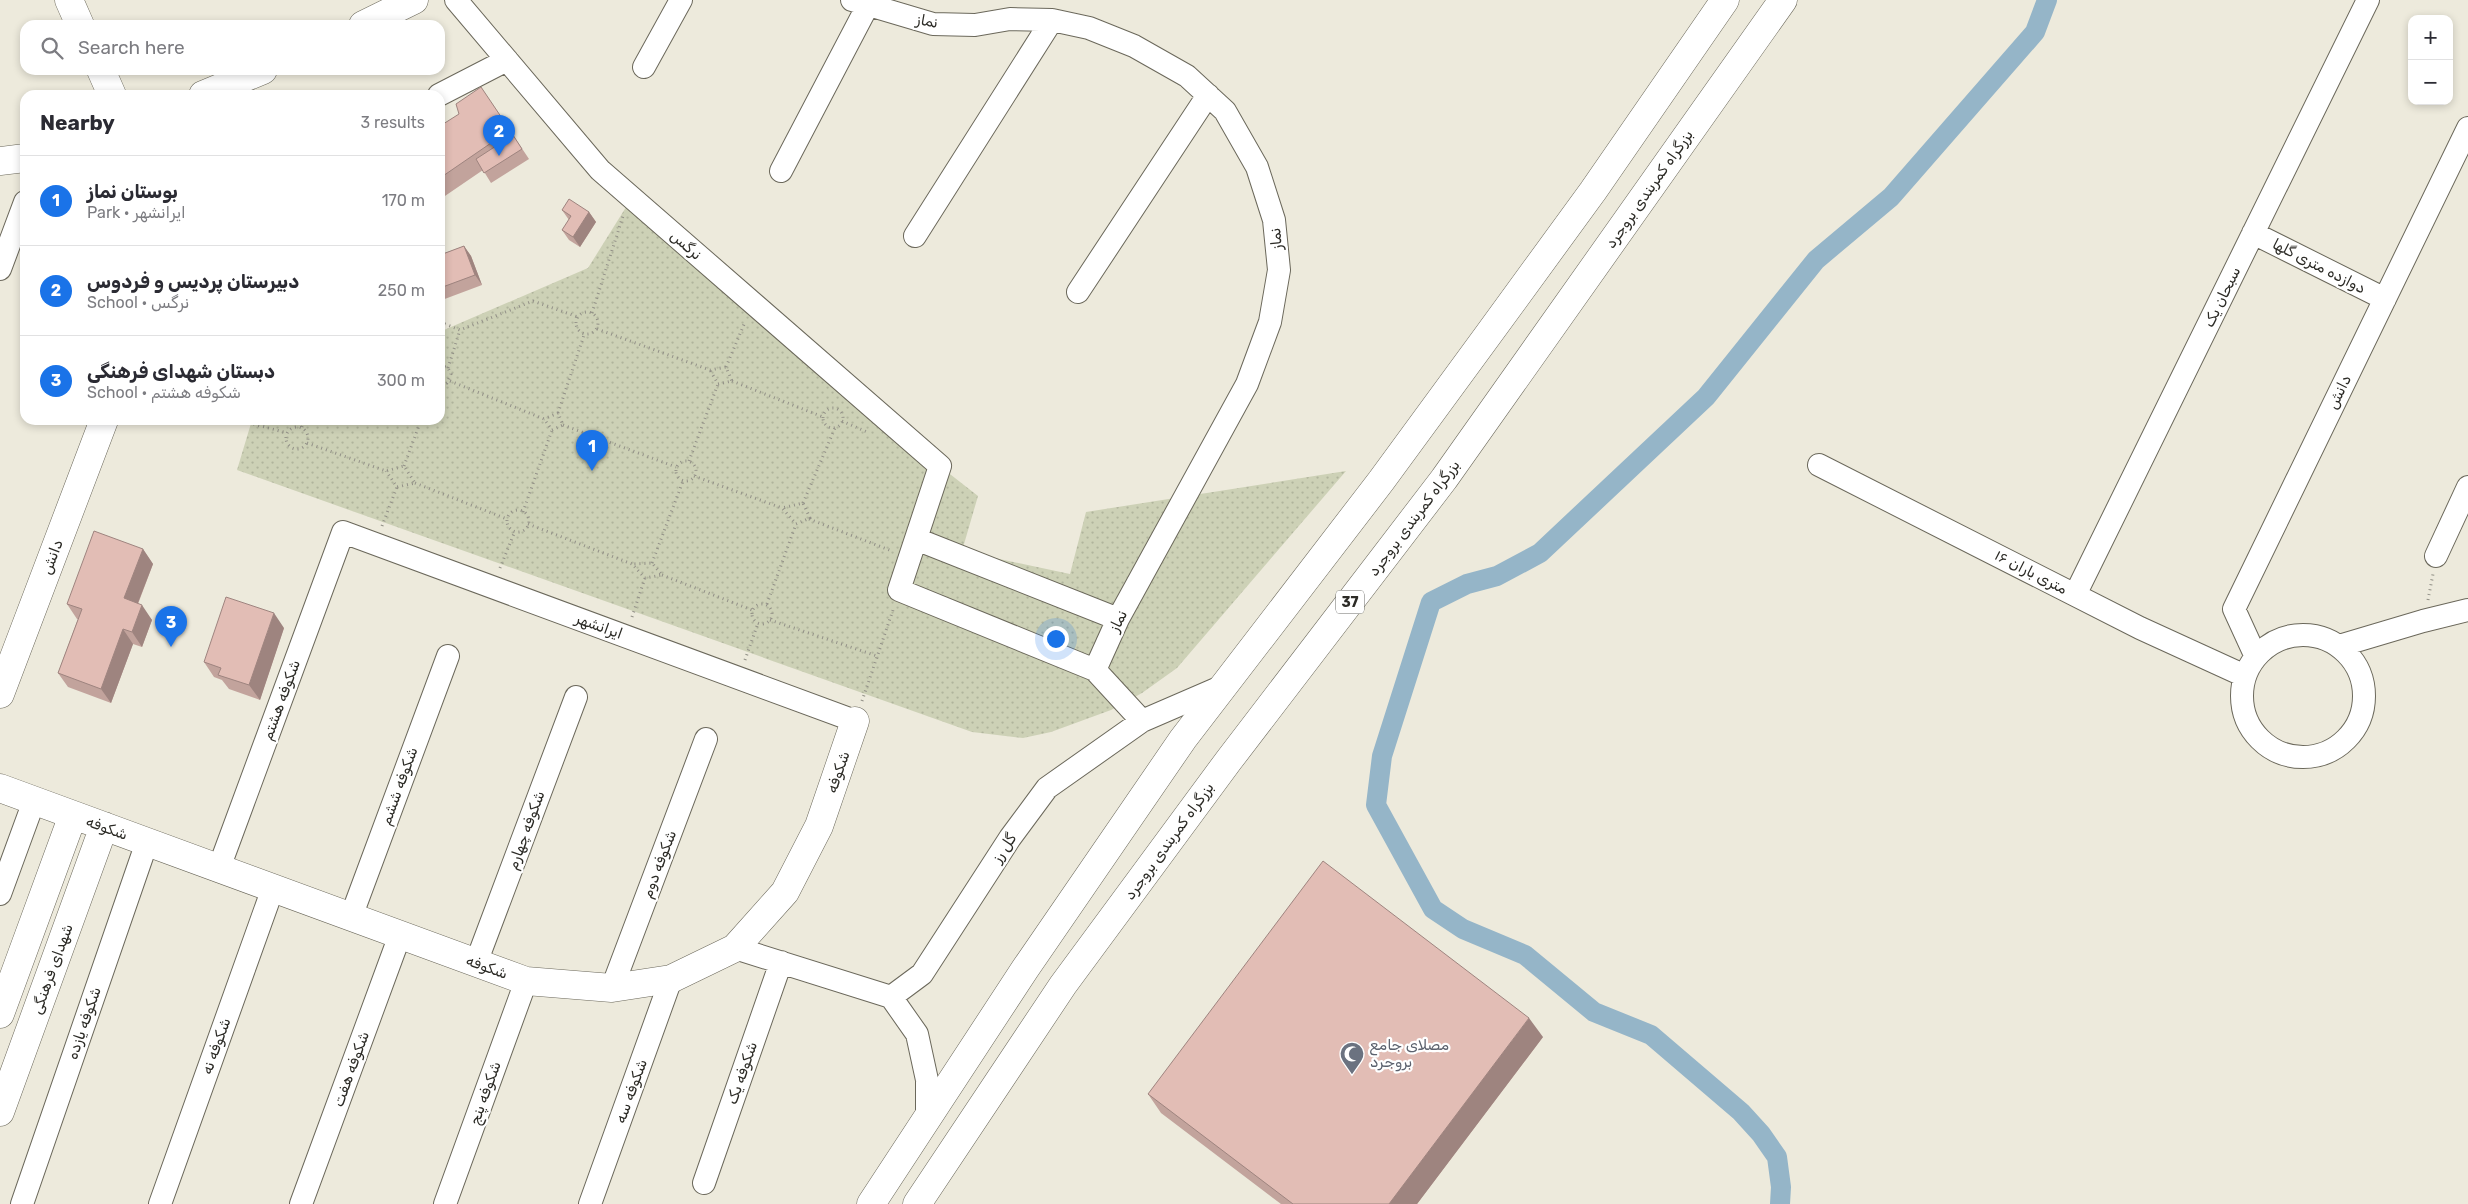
<!DOCTYPE html>
<html lang="en">
<head>
<meta charset="utf-8">
<style>
	body { margin:0; font-family:Rubik,"Noto Sans Arabic",sans-serif; background:#f7f7f7; color:#2b2b33 }
	.controls { position:absolute; right:15px; top:15px; display:grid; overflow:hidden; border-radius:10px; box-shadow:0 2px 8px #0003 }
	.controls button { width:45px; height:45px; display:grid; place-items:center; padding:0; border:0; border-bottom:1px solid #e1e1e2; background:#fff; color:#2b2b33; font:25px sans-serif }
	.you { position:absolute; left:1055px; top:638px; width:18px; height:18px; margin:-12px; border:4px solid #fff; border-radius:50%; background:#1a73e8; box-shadow:0 0 0 8px #1a73e833 }
	.badge { display:grid; place-items:center; width:32px; height:32px; border-radius:50%; background:#1a73e8; color:#fff; font-size:16px; font-weight:700 }
	.pin { position:absolute; translate:-50% -41px; filter:drop-shadow(0 1px 2px #0008) }
	.pin::after { content:''; position:absolute; top:26px; width:18px; height:15px; background:inherit; clip-path:polygon(0 0,100% 0,50% 100%) }
	.list { margin:0; padding:0; list-style:none }
	h2 { display:flex; justify-content:space-between; align-items:center; height:65px; margin:0; padding:0 20px; font-size:21px }
	h2 small { font-size:16px; font-weight:400; color:#7c7c81 }
	.list li { display:grid; grid-template-columns:32px 1fr auto; gap:15px; align-items:center; box-sizing:border-box; height:90px; padding:0 20px; border-top:1px solid #e1e1e2 }
	.list b { display:block; font-size:19px; white-space:nowrap }
	.list p { margin:0; font-size:16px; white-space:nowrap; color:#7c7c81 }
	.list em { font-size:16px; font-style:normal; color:#7c7c81 }
	.icon { flex:none; width:28px; height:28px; fill:none; stroke:currentColor; stroke-width:2; stroke-linecap:round; stroke-linejoin:round }
	.map { position:relative; flex:none; width:2468px; height:1204px; overflow:hidden }
	.search { position:absolute; background:#fff; box-shadow:0 2px 8px #0003; left:20px; top:20px; width:425px; height:55px; display:flex; align-items:center; gap:12px; box-sizing:border-box; padding:0 18px; border-radius:15px; color:#7c7c81; font-size:19px }
	.panel { position:absolute; background:#fff; box-shadow:0 2px 8px #0003; left:20px; top:90px; width:425px; height:335px; border-radius:15px }
	.map>svg:first-child { display:block }
</style>
</head>
<body>
<div class="map">
<svg width="2468" height="1204" viewBox="0 0 2468 1204">
	<defs>
		<pattern id="park-dots" width="8" height="8" patternUnits="userSpaceOnUse" patternTransform="scale(1.25)"><rect width="8" height="8" fill="#cdd1b6"/><path d="M2 2h.1M6 6h.1" fill="none" stroke="#b0b49c" stroke-width="1.8" stroke-linecap="round"/></pattern>
	</defs>
	<rect width="100%" height="100%" fill="#edeadc"/>
	<!-- park -->
	<path fill="url(#park-dots)" d="M 628,204 L 923,453 L 978,496 L 962,551 L 1070,574 L 1086,512 L 1346,471 L 1177,668 L 1142,693 L 1111,710 L 1051,732 L 1023,738 L 972,732 L 237,470 L 252,420 L 440,420 L 440,325 L 444,330 L 588,268 Z"/>
	<g fill="none" stroke-linecap="round" stroke-linejoin="round">
		<!-- canal -->
		<path stroke="#95b5c8" stroke-width="20" d="M 1780,1204 L 1781,1187 L 1777,1157 L 1761,1134 L 1741,1112 L 1651,1035 L 1594,1012 L 1525,955 L 1463,929 L 1433,909 L 1376,805 L 1382,756 L 1431,602 L 1467,584 L 1497,576 L 1540,553 L 1706,397 L 1816,260 L 1891,197 L 2035,32 L 2047,0"/>
		<defs>
			<path id="minor" d="M 456,0 L 600,170 L 940,466 L 899,590 L 1095,670
				M 852,0 L 933,24 L 975,25 L 1010,19 L 1052,20 L 1089,28 L 1134,46 L 1187,76 L 1225,111 L 1257,167 L 1274,220 L 1279,270 L 1270,322 L 1247,384 L 1118,619 L 1095,670 L 1142,721
				M 644,67 L 681,0
				M 439,95 L 507,60
				M 781,171 L 868,5
				M 2253,233 L 2385,299
				M 915,236 L 1052,20
				M 0,269 L 25,202
				M 1078,292 L 1208,95
				M 1819,465 L 2140,628 L 2245,676
				M 916,539 L 1118,619
				M 2436,556 L 2468,487
				M 2075,595 L 2368,0
				M2242 696a61 61 0 1 1 122 0a61 61 0 1 1-122 0Z
				M 2339,646 L 2423,621 L 2468,610
				M 2256,657 L 2234,609 L 2468,128
				M 219,868 L 343,532 L 855,721
				M 0,894 L 34,801
				M 351,917 L 448,656
				M 735,948 L 891,997 L 917,1034 L 927,1080 L 927,1118
				M 476,963 L 576,697
				M 612,988 L 706,739
				M 891,997 L 922,974 L 1010,838 L 1047,788 L 1142,721 L 1223,686
				M 704,1183 L 781,962
				M 22,1204 L 147,842
				M 160,1204 L 273,888
				M 301,1204 L 400,935
				M 445,1204 L 526,981
				M 590,1204 L 671,979"/>
			<path id="tertiary" d="M 69,0 L 80,25
				M 363,25 L 414,0
				M 101,70 L 112,95
				M 203,95 L 263,70
				M 0,161 L 25,158
				M 0,694 L 104,420
				M 0,788 L 526,981 L 612,988 L 671,979 L 735,948 L 785,892 L 819,826 L 855,721
				M 0,1014 L 73,815
				M 0,1112 L 104,826"/>
			<path id="trunk" d="M 871,1204 L 1025,969 L 1183,739 L 1381,481 L 1488,335 L 1593,191 L 1725,0
				M 917,1204 L 1063,985 L 1229,760 L 1444,479 L 1783,0"/>
		</defs>
		<!-- minor casing -->
		<use href="#minor" stroke="#6b685b" stroke-width="24"/>
		<!-- tertiary casing -->
		<use href="#tertiary" stroke="#6b685b" stroke-width="29"/>
		<!-- trunk casing -->
		<use href="#trunk" stroke="#6b685b" stroke-width="29"/>
		<!-- path -->
		<path stroke="#929087" stroke-width="3" stroke-dasharray="1 4" stroke-linecap="butt" d="M576 323a11 11 0 1 1 22 0a11 11 0 1 1-22 0Z
			M 592,313 L 623,216
			M 440,322 L 460,330 L 533,301 L 578,317
			M 597,329 L 710,370 L 726,367 L 732,381 L 718,384 L 710,370
			M 440,365 L 448,368 L 451,374 L 447,383 L 440,386
			M 726,367 L 745,322
			M 448,368 L 460,330
			M 450,381 L 544,419 L 552,430 L 563,425 L 558,413 L 544,419
			M 732,381 L 823,417
			M823 418a10 10 0 1 1 20 0a10 10 0 1 1-20 0Z
			M 558,413 L 584,335
			M 239,420 L 287,433
			M 842,421 L 867,432
			M 563,425 L 676,467
			M286 438a11 11 0 1 1 22 0a11 11 0 1 1-22 0Z
			M 302,427 L 305,420
			M 307,443 L 386,471 L 404,466 L 415,483 L 397,487 L 386,471
			M676 471a10 10 0 1 1 20 0a10 10 0 1 1-20 0Z
			M 689,461 L 718,384
			M 404,466 L 421,420
			M 694,476 L 782,508 L 796,524 L 810,518 L 803,503 L 782,508
			M 415,483 L 507,519
			M 803,503 L 835,428
			M507 521a11 11 0 1 1 22 0a11 11 0 1 1-22 0Z
			M 523,512 L 552,430
			M 809,519 L 892,551
			M 528,524 L 632,564 L 645,578 L 662,575 L 652,563 L 632,564
			M 382,526 L 397,487
			M 652,563 L 683,481
			M 500,568 L 515,531
			M 662,575 L 752,610
			M 2428,600 L 2433,574
			M752 614a10 10 0 1 1 20 0a10 10 0 1 1-20 0Z
			M 767,604 L 796,524
			M 632,617 L 645,578
			M 770,620 L 877,656
			M 745,660 L 758,623
			M 862,701 L 893,610"/>
		<!-- minor -->
		<use href="#minor" stroke="#fff" stroke-width="22"/>
		<!-- tertiary -->
		<use href="#tertiary" stroke="#fff" stroke-width="28"/>
		<!-- trunk -->
		<use href="#trunk" stroke="#fff" stroke-width="28"/>
	</g>
	<!-- wall -->
	<path fill="#c2a39c" d="M 491,102 L 529,159 L 491,183 L 483,170 L 442,198 L 440,195 L 440,126 Z
		M 562,210 L 589,212 L 596,222 L 580,247 L 569,240 L 562,230 L 569,220 Z
		M 464,246 L 471,256 L 482,285 L 442,300 L 440,296 L 440,255 Z
		M 143,549 L 153,564 L 138,604 L 152,620 L 142,647 L 133,644 L 111,703 L 68,687 L 58,673 L 78,619 L 77,619 L 67,604 Z
		M 284,628 L 260,700 L 229,689 L 222,680 L 214,677 L 204,662 Z
		M 1543,1037 L 1417,1204 L 1281,1204 L 1161,1113 L 1148,1094 Z"/>
	<!-- shaded-wall -->
	<path fill="#9e847f" d="M 589,212 L 596,222 L 580,247 L 573,237 Z
		M 464,246 L 471,256 L 482,285 L 475,275 Z
		M 143,549 L 153,564 L 134,613 L 124,598 Z
		M 142,605 L 152,620 L 142,647 L 132,632 Z
		M 274,613 L 284,628 L 260,700 L 249,685 Z
		M 123,629 L 133,644 L 111,703 L 101,689 Z
		M 1529,1018 L 1543,1037 L 1417,1204 L 1389,1204 Z"/>
	<!-- building -->
	<path fill="#e2bdb5" stroke="#9e847f" d="M 481,87 L 510,130 L 440,178 L 440,126 L 459,114 L 456,104 Z
		M 513,135 L 522,149 L 484,173 L 476,159 Z
		M 569,199 L 589,212 L 573,237 L 562,230 L 571,216 L 562,210 Z
		M 464,246 L 475,275 L 440,288 L 440,255 Z
		M 94,531 L 143,549 L 124,598 L 142,605 L 132,632 L 123,629 L 101,689 L 58,673 L 82,609 L 67,604 Z
		M 226,597 L 274,613 L 249,685 L 218,675 L 221,668 L 204,662 Z
		M 1323,861 L 1529,1018 L 1389,1204 L 1293,1204 L 1148,1094 Z"/>
	<!-- icons -->
	<defs>
		<symbol id="mosque-pin" viewBox="-11 -11 22 30"><path d="M0 17L-7.5 6A9.5 9.5 0 1 1 7.5 6Z" fill="#6b7280" stroke="#fff"/><path d="M3.5-4.9A6 6 0 1 0 3.5 4.9A5 5 0 1 1 3.5-4.9Z" fill="#fff"/></symbol>
	</defs>
	<g fill-rule="evenodd">
		<use href="#mosque-pin" x="1338" y="1040" width="28" height="38"/>
	</g>
	<g text-anchor="middle" dominant-baseline="central" stroke-width="4.5" stroke-linejoin="round" paint-order="stroke">
		<!-- shield labels -->
		<rect fill="#fff" stroke="#6b6b67" stroke-width="1" x="1336" y="590.5" width="28" height="23" rx="4"/>
		<g font-size="14" font-weight="bold" fill="#2c2b26">
			<text x="1350" y="602">37</text>
		</g>
		<!-- street labels -->
		<g font-size="15" fill="#2c2b26" stroke="#fff">
			<text transform="translate(927 21) rotate(10)">نماز</text>
			<text transform="translate(1649 189) rotate(-55)">بزرگراه کمربندی بروجرد</text>
			<text transform="translate(1276 239) rotate(-95)">نماز</text>
			<text transform="translate(686 245) rotate(41)">نرگس</text>
			<text transform="translate(2319 266) rotate(27)">دوازده متری گلها</text>
			<text transform="translate(2222 297) rotate(-64)">سبحان یک</text>
			<text transform="translate(2339 392) rotate(-64)">دانش</text>
			<text transform="translate(1414 518) rotate(-53)">بزرگراه کمربندی بروجرد</text>
			<text transform="translate(52 557) rotate(-69)">دانش</text>
			<text transform="translate(2031 572) rotate(27)">۱۶ متری باران</text>
			<text transform="translate(1118 621) rotate(-63)">نماز</text>
			<text transform="translate(599 626) rotate(20)">ایرانشهر</text>
			<text transform="translate(281 700) rotate(-70)">شکوفه هشتم</text>
			<text transform="translate(838 772) rotate(-71)">شکوفه</text>
			<text transform="translate(399 786) rotate(-70)">شکوفه ششم</text>
			<text transform="translate(107 828) rotate(20)">شکوفه</text>
			<text transform="translate(526 830) rotate(-70)">شکوفه چهارم</text>
			<text transform="translate(1169 841) rotate(-54)">بزرگراه کمربندی بروجرد</text>
			<text transform="translate(1004 848) rotate(-56)">گل رز</text>
			<text transform="translate(659 864) rotate(-69)">شکوفه دوم</text>
			<text transform="translate(487 967) rotate(20)">شکوفه</text>
			<text transform="translate(52 969) rotate(-70)">شهدای فرهنگی</text>
			<text transform="translate(84 1023) rotate(-71)">شکوفه یازده</text>
			<text transform="translate(216 1046) rotate(-70)">شکوفه نه</text>
			<text transform="translate(351 1069) rotate(-70)">شکوفه هفت</text>
			<text transform="translate(742 1073) rotate(-71)">شکوفه یک</text>
			<text transform="translate(631 1091) rotate(-70)">شکوفه سه</text>
			<text transform="translate(485 1093) rotate(-70)">شکوفه پنج</text>
		</g>
		<!-- worship labels -->
		<g font-size="15" fill="#5b616d" stroke="#fff" text-anchor="start">
			<text x="1370" y="1045">مصلای جامع<tspan x="1370" dy="17">بروجرد</tspan></text>
		</g>
	</g>
</svg>
<div class="controls">
<button>+</button>
<button>−</button>
</div>
<div class="you"></div>
<div class="pin badge" style="left:592px;top:471px">1</div>
<div class="pin badge" style="left:499px;top:156px">2</div>
<div class="pin badge" style="left:171px;top:647px">3</div>
<div class="search"><svg class="icon" aria-label="search" viewBox="0 0 24 24"><circle cx="10" cy="10" r="6"/><path d="M15 15l6 6"/></svg>Search here</div>
<section class="panel">
<h2>Nearby<small>3 results</small></h2>
<ul class="list">
<li><span class="badge">1</span><div><b>بوستان نماز</b><p>Park · ایرانشهر</p></div><em>170 m</em></li>
<li><span class="badge">2</span><div><b>دبیرستان پردیس و فردوس</b><p>School · نرگس</p></div><em>250 m</em></li>
<li><span class="badge">3</span><div><b>دبستان شهدای فرهنگی</b><p>School · شکوفه هشتم</p></div><em>300 m</em></li>
</ul>
</section>
</div>
</body>
</html>
